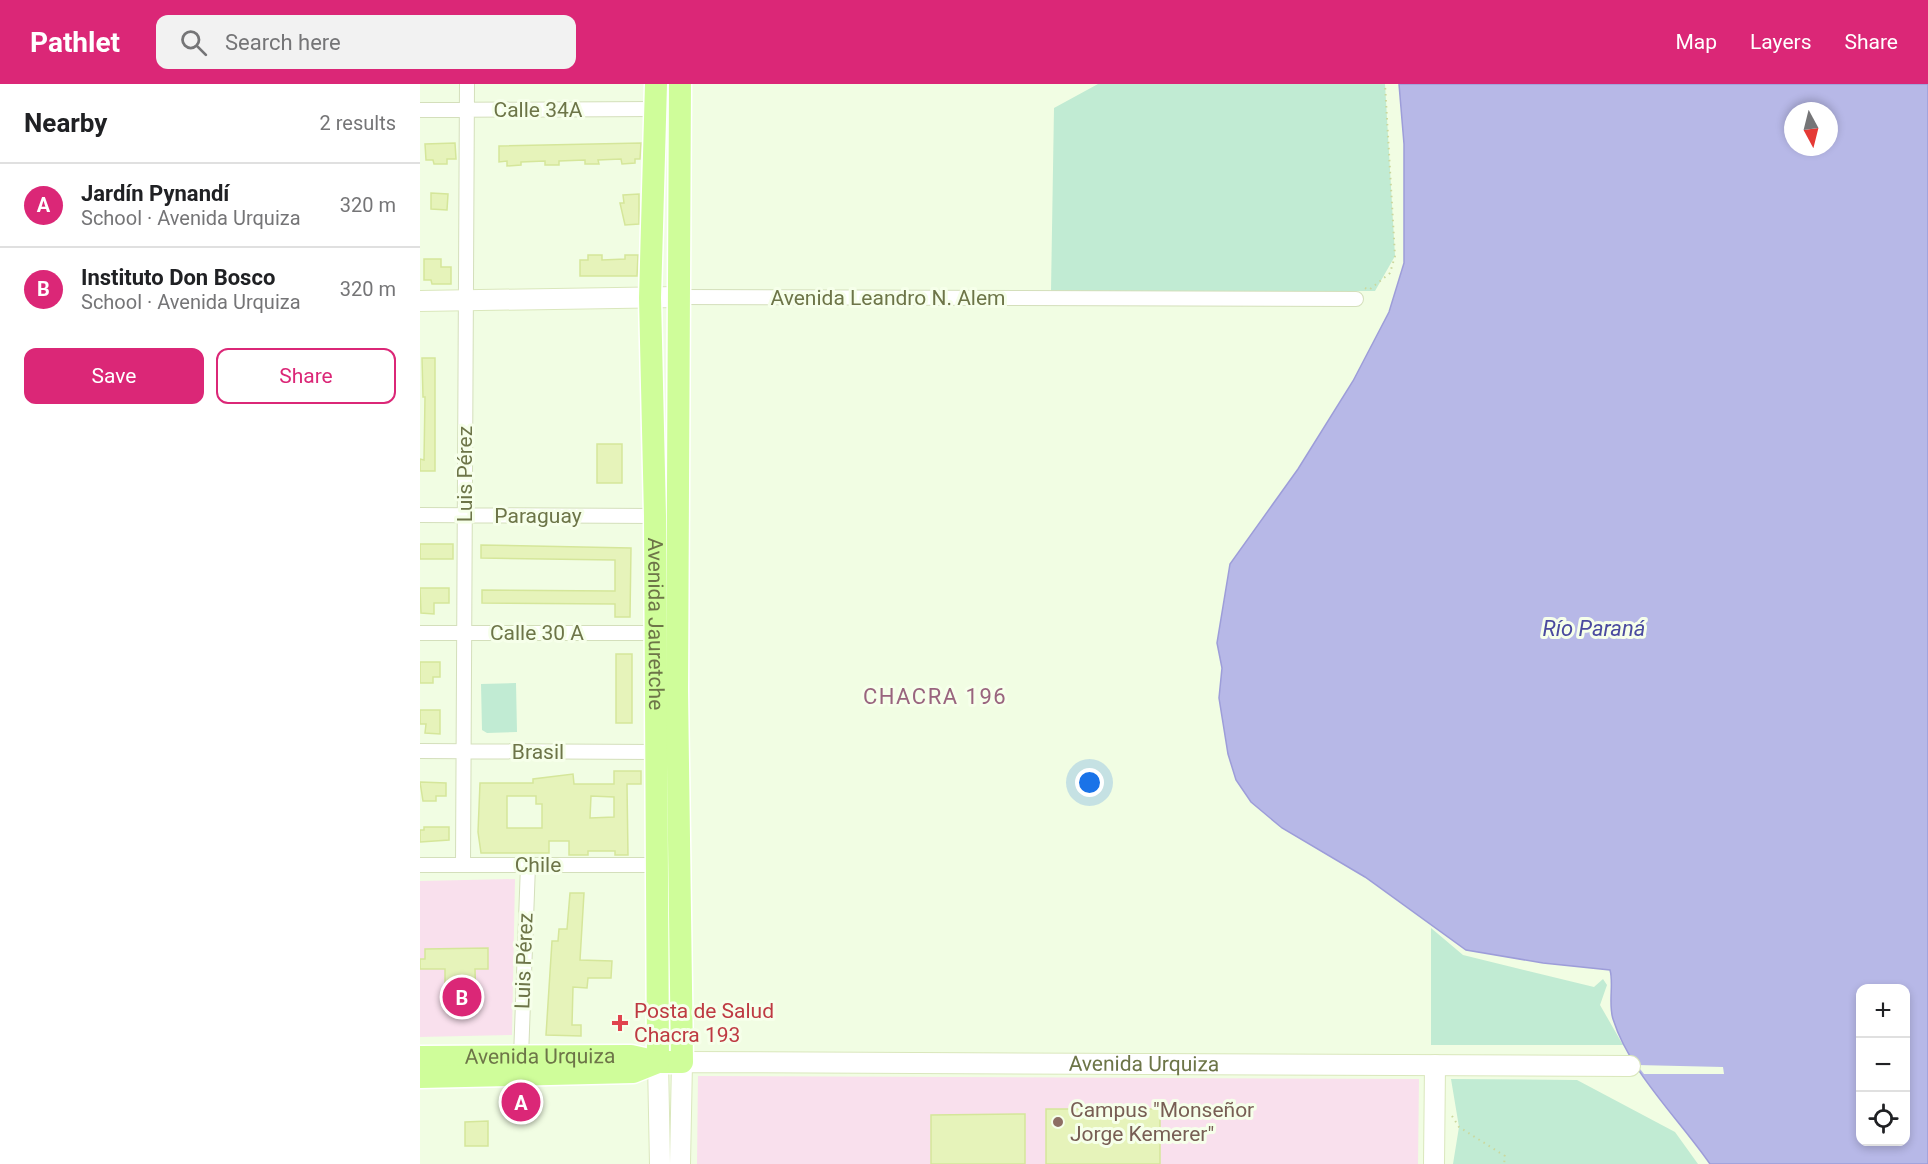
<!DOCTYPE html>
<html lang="en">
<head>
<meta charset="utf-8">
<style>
	body { margin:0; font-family:Roboto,sans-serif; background:#f2f2f2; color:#202124 }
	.controls { position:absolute; right:18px; bottom:18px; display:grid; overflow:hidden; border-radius:12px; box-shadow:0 3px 9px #0003 }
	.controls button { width:54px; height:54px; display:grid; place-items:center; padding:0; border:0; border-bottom:2px solid #e0e0e0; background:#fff; color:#202124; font:30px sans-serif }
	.compass { position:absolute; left:1364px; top:18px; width:54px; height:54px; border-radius:50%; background:#fff; box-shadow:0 3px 9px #0003; rotate:173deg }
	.you { position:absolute; left:670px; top:699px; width:21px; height:21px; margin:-15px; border:4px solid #fff; border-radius:50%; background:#1a73e8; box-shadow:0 0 0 9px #1a73e833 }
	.badge { display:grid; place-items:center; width:39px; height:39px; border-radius:50%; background:#db2777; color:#fff; font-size:20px; font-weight:700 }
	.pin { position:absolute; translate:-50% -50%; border:3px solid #fff; box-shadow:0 2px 6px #0006 }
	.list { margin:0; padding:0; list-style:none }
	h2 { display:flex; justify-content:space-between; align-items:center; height:78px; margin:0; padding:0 24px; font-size:26px }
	h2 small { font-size:20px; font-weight:400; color:#757577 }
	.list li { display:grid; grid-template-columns:39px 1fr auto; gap:18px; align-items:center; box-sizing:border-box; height:84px; padding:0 24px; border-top:2px solid #e0e0e0 }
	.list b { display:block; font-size:22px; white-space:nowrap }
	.list p { margin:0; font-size:20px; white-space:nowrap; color:#757577 }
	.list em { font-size:20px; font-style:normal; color:#757577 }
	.actions { display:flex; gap:12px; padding:18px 24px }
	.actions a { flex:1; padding:14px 0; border:2px solid #db2777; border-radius:12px; text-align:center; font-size:21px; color:#db2777 }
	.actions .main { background:#db2777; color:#fff }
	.icon { flex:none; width:33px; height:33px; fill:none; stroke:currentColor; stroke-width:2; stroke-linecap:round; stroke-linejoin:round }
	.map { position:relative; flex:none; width:1508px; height:1080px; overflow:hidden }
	header { display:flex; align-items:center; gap:36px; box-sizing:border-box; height:84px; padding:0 30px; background:#db2777; color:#fff }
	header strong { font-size:28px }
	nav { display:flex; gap:33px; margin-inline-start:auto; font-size:21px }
	.search { width:420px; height:54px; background:#f2f2f2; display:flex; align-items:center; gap:15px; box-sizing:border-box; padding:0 21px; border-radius:12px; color:#757577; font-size:22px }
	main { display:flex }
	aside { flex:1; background:#fff }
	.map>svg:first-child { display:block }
</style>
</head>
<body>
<header>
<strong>Pathlet</strong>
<div class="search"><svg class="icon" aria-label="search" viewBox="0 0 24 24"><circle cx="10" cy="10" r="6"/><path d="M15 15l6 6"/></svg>Search here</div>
<nav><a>Map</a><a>Layers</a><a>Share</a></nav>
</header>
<main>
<aside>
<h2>Nearby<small>2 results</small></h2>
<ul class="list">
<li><span class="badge">A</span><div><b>Jardín Pynandí</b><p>School · Avenida Urquiza</p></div><em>320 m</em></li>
<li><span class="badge">B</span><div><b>Instituto Don Bosco</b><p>School · Avenida Urquiza</p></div><em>320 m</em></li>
</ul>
<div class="actions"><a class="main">Save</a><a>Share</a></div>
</aside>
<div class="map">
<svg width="1508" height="1080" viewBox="0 0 1508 1080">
	<rect width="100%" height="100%" fill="#f1fde3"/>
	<!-- education -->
	<path fill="#f9e0ed" d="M 95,795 L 92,951 L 0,953 L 0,797 Z
		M 278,992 L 999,995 L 998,1080 L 277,1080 Z"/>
	<!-- green -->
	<path fill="#c1ebd3" d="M 678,0 L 965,0 L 975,172 L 955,207 L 631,207 L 634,24 Z
		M 96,599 L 97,648 L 67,649 L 62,646 L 61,600 Z
		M 1011,844 L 1043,871 L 1174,903 L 1183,895 L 1187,901 L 1180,921 L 1203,961 L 1011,961 Z
		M 1031,995 L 1157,996 L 1255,1048 L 1278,1080 L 1033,1080 L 1039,1043 Z"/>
	<!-- water -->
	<path fill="#b7b8e7" stroke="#9d9dd9" stroke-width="1.5" fill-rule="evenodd" d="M 979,0 L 1508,0 L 1508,1080 L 1290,1080 C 1259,1035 1209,987 1193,935 C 1188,919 1194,900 1190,886 L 1123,879 L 1046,866 L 945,793 L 862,744 L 831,718 L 816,696 L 808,670 L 799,614 L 802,584 L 797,559 L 810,480 L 878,385 L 933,297 L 969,228 L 984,179 L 984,60 ZM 1373,27 L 1409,27 L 1409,63 L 1373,63 ZM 1440,904 L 1486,904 L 1486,1058 L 1440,1058 Z"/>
	<!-- pier -->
	<path fill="#f1fde3" d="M 1217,981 L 1303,983 L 1304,990 L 1224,990 Z"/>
	<!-- building -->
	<path fill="#e6f3ba" stroke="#d5e69a" stroke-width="1.5" fill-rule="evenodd" d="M 35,59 L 36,75 L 27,75 L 27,80 L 14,80 L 13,76 L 6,76 L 5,60 Z
		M 221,59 L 220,75 L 215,75 L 215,79 L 202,80 L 201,75 L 178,76 L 179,80 L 165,80 L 165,76 L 139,77 L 139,81 L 125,81 L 125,77 L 101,78 L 101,81 L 87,82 L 87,77 L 79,78 L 79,62 Z
		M 11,109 L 28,110 L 27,126 L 11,125 Z
		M 219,110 L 219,140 L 205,141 L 200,119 L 204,119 L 203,111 Z
		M 168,171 L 182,171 L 182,176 L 205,175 L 205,171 L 218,171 L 217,192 L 160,192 L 160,176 L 168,176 Z
		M 4,175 L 21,175 L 21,183 L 31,183 L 31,200 L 12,200 L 11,196 L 4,196 Z
		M 2,274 L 15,274 L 15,387 L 0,387 L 0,375 L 4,376 L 5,313 L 3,313 Z
		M 177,360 L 202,360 L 202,399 L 177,399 Z
		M 0,460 L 33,460 L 33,475 L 0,475 Z
		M 61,461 L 211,464 L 210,533 L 195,533 L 195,520 L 62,519 L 62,506 L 195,507 L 195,476 L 61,474 Z
		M 0,504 L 29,504 L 29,519 L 14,519 L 14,530 L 1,529 Z
		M 196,570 L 212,570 L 212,639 L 196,639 Z
		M 0,578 L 20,578 L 20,593 L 13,593 L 13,599 L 0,599 Z
		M 0,626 L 20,626 L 20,650 L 5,649 L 6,640 L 0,640 Z
		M 194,687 L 221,687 L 221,700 L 207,700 L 208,771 L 195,771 L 195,767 L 168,767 L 168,771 L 149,771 L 149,757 L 129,757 L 129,769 L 61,769 L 58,748 L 60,699 L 113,699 L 113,695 L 153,690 L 154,700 L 194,700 ZM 87,712 L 116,712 L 116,720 L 122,720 L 122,744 L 87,744 ZM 171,712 L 194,713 L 194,733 L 170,734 Z
		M 0,698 L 26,699 L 26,712 L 16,712 L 16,717 L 3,717 Z
		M 4,743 L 29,743 L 29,756 L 0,758 L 0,746 L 4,746 Z
		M 150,809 L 164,809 L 160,876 L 192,877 L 191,894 L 168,894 L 167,904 L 153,903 L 152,941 L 161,941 L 161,952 L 126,951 L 132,857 L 138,857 L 139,845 L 147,845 Z
		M 68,864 L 68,885 L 55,885 L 56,925 L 25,926 L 25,885 L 0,885 L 0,875 L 5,875 L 5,865 Z
		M 86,1016 L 117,1017 L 116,1031 L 86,1030 Z
		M 626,1025 L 740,1025 L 740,1080 L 626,1080 Z
		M 605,1030 L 605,1080 L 511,1080 L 511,1031 Z
		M 68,1037 L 68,1062 L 45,1062 L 45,1038 Z"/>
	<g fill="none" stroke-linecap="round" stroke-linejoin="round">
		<defs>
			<path id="street" d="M 0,26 L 236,25
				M 258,213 L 936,215
				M 0,431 L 235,432
				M 0,549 L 235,549
				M 0,667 L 235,668
				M 0,781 L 236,781
				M 43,781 L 47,0
				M 101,973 L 108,781"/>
			<g id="secondary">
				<path d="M 0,217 L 258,213"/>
				<path d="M 238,978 L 240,1080"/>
				<path id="s1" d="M 260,1080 L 262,978 L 1210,982"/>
				<path d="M 1014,1080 L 1015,981"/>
			</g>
			<g id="primary">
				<path id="s2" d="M 236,0 L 230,214 L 235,432 L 238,978"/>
				<path id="s3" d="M 0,973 L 211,972 L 238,978 L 262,978 L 257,606 L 260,0"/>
				<path d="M 0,993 L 213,988 L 238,978"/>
			</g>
		</defs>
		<!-- street casing -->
		<use href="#street" stroke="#d4dfbb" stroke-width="16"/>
		<!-- secondary casing -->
		<use href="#secondary" stroke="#dae7bc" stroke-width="22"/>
		<!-- primary casing -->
		<use href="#primary" stroke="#fff" stroke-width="25"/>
		<!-- path -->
		<path stroke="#cbd89d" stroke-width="2" stroke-dasharray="1.5 4.5" stroke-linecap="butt" d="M 945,204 L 949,206 L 970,189 L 975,172 L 965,0
			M 1032,1032 L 1039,1043 L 1085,1072 L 1084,1080"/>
		<!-- street -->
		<use href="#street" stroke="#fff" stroke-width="14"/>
		<!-- secondary -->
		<use href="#secondary" stroke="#fff" stroke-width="20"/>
		<!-- primary -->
		<use href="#primary" stroke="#cffd9a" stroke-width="22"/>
	</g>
	<!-- markers -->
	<path fill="#e0444e" stroke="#f6ffea" stroke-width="2" d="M197 930h6v6h6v6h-6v6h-6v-6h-6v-6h6z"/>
	<circle fill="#8d6e63" stroke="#f6ffea" stroke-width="2" cx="638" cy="1038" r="6"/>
	<g text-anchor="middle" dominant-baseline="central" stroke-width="6" stroke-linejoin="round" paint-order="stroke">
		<!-- street labels -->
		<g font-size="21" fill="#6d7548" stroke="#f6ffea">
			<text x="118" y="26">Calle 34A</text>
			<text x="468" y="214">Avenida Leandro N. Alem</text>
			<text transform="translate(45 390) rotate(-90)">Luis Pérez</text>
			<text x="118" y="432">Paraguay</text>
			<text stroke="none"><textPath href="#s2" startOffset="540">Avenida Jauretche</textPath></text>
			<text x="117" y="549">Calle 30 A</text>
			<text x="118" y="668">Brasil</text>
			<text x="118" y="781">Chile</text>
			<text transform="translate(104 877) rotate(-88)">Luis Pérez</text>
			<text stroke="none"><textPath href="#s3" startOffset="120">Avenida Urquiza</textPath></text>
			<text stroke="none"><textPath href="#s1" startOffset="564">Avenida Urquiza</textPath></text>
		</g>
		<!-- health labels -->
		<g font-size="21" fill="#be3a42" stroke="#f6ffea" text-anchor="start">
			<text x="214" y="927">Posta de Salud<tspan x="214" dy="24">Chacra 193</tspan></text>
		</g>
		<!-- education labels -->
		<g font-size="21" fill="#785e54" stroke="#f6ffea" text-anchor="start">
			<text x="650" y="1026">Campus "Monseñor<tspan x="650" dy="24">Jorge Kemerer"</tspan></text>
		</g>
		<!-- water labels -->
		<g font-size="22" font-style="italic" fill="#4a4a9f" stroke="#f6ffea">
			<text x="1174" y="544">Río Paraná</text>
		</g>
		<!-- neighbourhood labels -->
		<g font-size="22" letter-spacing="1.5" fill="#99647e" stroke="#f6ffea">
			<text x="515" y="612">CHACRA 196</text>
		</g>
	</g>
</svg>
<div class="controls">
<button>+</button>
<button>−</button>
<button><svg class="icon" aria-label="locate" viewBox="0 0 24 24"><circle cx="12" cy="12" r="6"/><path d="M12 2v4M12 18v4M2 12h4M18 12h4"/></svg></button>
</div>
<svg class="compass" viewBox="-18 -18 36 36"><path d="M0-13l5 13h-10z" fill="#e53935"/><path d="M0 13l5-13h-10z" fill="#757577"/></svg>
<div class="you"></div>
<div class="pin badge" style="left:101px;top:1018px">A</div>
<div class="pin badge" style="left:42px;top:913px">B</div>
</div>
</main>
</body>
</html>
